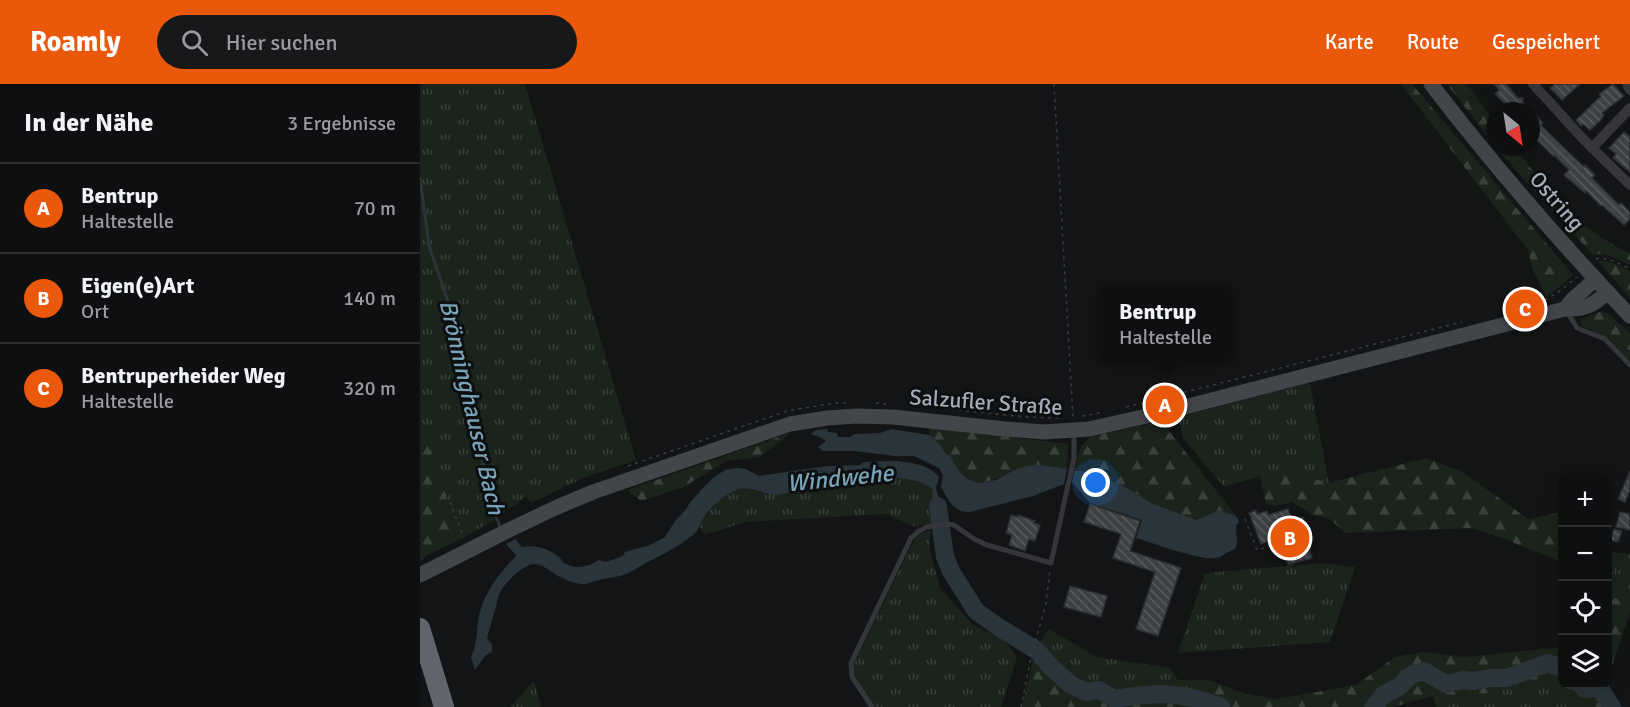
<!DOCTYPE html>
<html lang="de">
<head>
<meta charset="utf-8">
<style>
	body { margin:0; font-family:Signika,sans-serif; background:#171819; color:#f1f3f6 }
	.controls { position:absolute; right:18px; bottom:18px; display:grid; overflow:hidden; border-radius:12px; box-shadow:0 6px 24px #0002 }
	.controls button { width:54px; height:54px; display:grid; place-items:center; padding:0; border:0; border-bottom:2px solid #2e2f30; background:#0e0f10; color:#f1f3f6; font:30px sans-serif }
	.compass { position:absolute; left:1066px; top:18px; width:54px; height:54px; border-radius:50%; background:#0e0f10; box-shadow:0 6px 24px #0002; rotate:150deg }
	.you { position:absolute; left:676px; top:399px; width:21px; height:21px; margin:-15px; border:4px solid #fff; border-radius:50%; background:#1a73e8; box-shadow:0 0 0 9px #1a73e833 }
	.badge { display:grid; place-items:center; width:39px; height:39px; border-radius:50%; background:#ea580c; color:#fff; font-size:20px; font-weight:700 }
	.pin { position:absolute; translate:-50% -50%; border:3px solid #fff; box-shadow:0 2px 6px #0006 }
	.popup { position:absolute; left:678px; top:201px; width:135px; height:78px; box-sizing:border-box; display:grid; place-content:center; border-radius:12px; background:#0e0f10; filter:drop-shadow(0 2px 4px #0005); font-size:20px; white-space:nowrap; color:#9b9c9f }
	.popup b { font-size:22px; color:#f1f3f6 }
	.popup::after { content:''; position:absolute; left:50%; top:100%; margin-left:-12px; border:12px solid transparent; border-top-color:#0e0f10 }
	.list { margin:0; padding:0; list-style:none }
	h2 { display:flex; justify-content:space-between; align-items:center; height:78px; margin:0; padding:0 24px; font-size:26px }
	h2 small { font-size:20px; font-weight:400; color:#9b9c9f }
	.list li { display:grid; grid-template-columns:39px 1fr auto; gap:18px; align-items:center; box-sizing:border-box; height:90px; padding:0 24px; border-top:2px solid #2e2f30 }
	.list b { display:block; font-size:22px; white-space:nowrap }
	.list p { margin:0; font-size:20px; white-space:nowrap; color:#9b9c9f }
	.list em { font-size:20px; font-style:normal; color:#9b9c9f }
	.icon { flex:none; width:33px; height:33px; fill:none; stroke:currentColor; stroke-width:2; stroke-linecap:round; stroke-linejoin:round }
	.map { position:relative; flex:none; width:1210px; height:623px; overflow:hidden }
	header { display:flex; align-items:center; gap:36px; box-sizing:border-box; height:84px; padding:0 30px; background:#ea580c; color:#fff }
	header strong { font-size:28px }
	nav { display:flex; gap:33px; margin-inline-start:auto; font-size:21px }
	.search { width:420px; height:54px; background:#171819; display:flex; align-items:center; gap:15px; box-sizing:border-box; padding:0 21px; border-radius:33px; color:#9b9c9f; font-size:22px }
	main { display:flex }
	aside { flex:1; background:#0e0f10 }
	.map>svg:first-child { display:block }
</style>
</head>
<body>
<header>
<strong>Roamly</strong>
<div class="search"><svg class="icon" aria-label="search" viewBox="0 0 24 24"><circle cx="10" cy="10" r="6"/><path d="M15 15l6 6"/></svg>Hier suchen</div>
<nav><a>Karte</a><a>Route</a><a>Gespeichert</a></nav>
</header>
<main>
<aside>
<h2>In der Nähe<small>3 Ergebnisse</small></h2>
<ul class="list">
<li><span class="badge">A</span><div><b>Bentrup</b><p>Haltestelle</p></div><em>70 m</em></li>
<li><span class="badge">B</span><div><b>Eigen(e)Art</b><p>Ort</p></div><em>140 m</em></li>
<li><span class="badge">C</span><div><b>Bentruperheider Weg</b><p>Haltestelle</p></div><em>320 m</em></li>
</ul>
</aside>
<div class="map">
<svg width="1210" height="623" viewBox="0 0 1210 623">
	<defs>
		<pattern id="grass-tufts" width="24" height="20" patternUnits="userSpaceOnUse" patternTransform="scale(1.5)"><rect width="24" height="20" fill="#1b241b"/><path d="M3 7l-1-3M5 7V3M7 7l1-3M15 17l-1-3M17 17v-4M19 17l1-3" fill="none" stroke="#39413a"/></pattern>
		<pattern id="forest-firs" width="22" height="20" patternUnits="userSpaceOnUse" patternTransform="scale(1.5)"><rect width="22" height="20" fill="#1b241b"/><path d="M5 1l3.5 6h-7zM16 11l3.5 6h-7z" fill="#39413a"/></pattern>
		<pattern id="building-back-hatch" width="6" height="6" patternUnits="userSpaceOnUse" patternTransform="scale(1.5)"><rect width="6" height="6" fill="#3f4245"/><path d="M-1 5l2 2M0 0l6 6M5-1l2 2" fill="none" stroke="#585b5e"/></pattern>
	</defs>
	<rect width="100%" height="100%" fill="#131415"/>
	<!-- grass -->
	<path fill="url(#grass-tufts)" d="M 3,0 L 105,0 L 216,376 L 161,395 L 111,419 L 106,413 L 74,435 L 74,436 L 37,457 L 25,408 L 0,333 L 0,2 Z
		M 890,299 L 909,399 L 885,392 L 840,392 L 804,403 L 763,354 L 758,333 Z
		M 463,393 C 478,393 500,395 512,405 L 514,439 L 494,442 L 466,430 L 325,438 L 285,451 L 280,443 C 286,429 303,408 320,405 C 332,403 345,410 357,411 C 367,411 378,405 388,402 C 412,396 438,395 463,393 Z
		M 510,447 L 510,466 L 520,504 L 553,541 L 585,557 L 597,573 L 581,623 L 455,623 C 446,610 432,596 434,579 L 494,456 L 502,449 Z
		M 1188,468 L 1210,470 L 1210,519 L 1188,512 Z
		M 901,479 L 935,483 L 910,558 L 758,569 L 785,489 Z
		M 629,545 L 677,573 L 750,584 L 765,607 L 751,606 L 696,611 L 642,586 L 620,559 Z
		M 1122,595 L 1139,597 L 1160,623 L 1016,623 L 1013,612 L 1068,609 L 1090,605 Z
		M 114,597 L 121,623 L 90,623 Z"/>
	<!-- forest -->
	<path fill="url(#forest-firs)" d="M 981,0 L 992,0 L 1153,191 L 1135,207 L 1126,212 L 1113,186 L 1108,166 Z
		M 1027,0 L 1047,0 L 1075,38 L 1075,62 Z
		M 1076,63 L 1094,63 C 1126,103 1162,149 1210,169 L 1210,181 C 1198,176 1185,167 1173,171 L 1108,100 Z
		M 1178,177 C 1189,175 1200,183 1210,187 L 1210,214 Z
		M 1182,227 L 1190,231 L 1210,249 L 1210,278 L 1189,254 L 1162,242 L 1160,235 Z
		M 0,333 L 25,408 L 37,457 L 7,471 L 0,478 Z
		M 742,338 L 816,432 L 799,426 L 777,436 L 733,420 L 702,401 L 662,387 L 654,387 L 661,362 L 671,352 Z
		M 509,343 L 648,360 L 647,385 C 631,382 615,379 600,384 C 592,386 586,392 578,394 C 552,405 541,393 530,371 L 527,371 L 521,362 L 510,351 Z
		M 373,348 L 339,373 L 306,377 L 262,404 L 221,417 L 207,406 Z
		M 1006,374 L 1041,387 L 1108,435 L 1142,428 L 1142,482 L 1139,477 L 1087,456 L 1052,444 L 925,449 L 910,435 L 893,431 L 872,418 L 855,422 L 846,420 L 840,392 L 885,392 L 909,399 Z
		M 1188,512 L 1210,519 L 1210,528 L 1188,593 Z
		M 620,559 L 642,586 L 695,611 L 751,606 L 764,607 L 757,596 L 787,596 L 827,610 L 857,615 L 936,601 L 975,573 L 1004,568 L 1044,573 L 1142,563 L 1142,600 L 1177,601 L 1176,605 L 1189,623 L 1160,623 L 1139,597 L 1122,595 L 1090,605 L 1068,609 L 1009,613 L 973,623 L 602,623 L 612,580 Z"/>
	<!-- water -->
	<path fill="#29353a" d="M 407,345 L 408,348 L 417,349 L 418,353 L 430,353 L 434,350 L 460,349 L 471,345 L 510,351 L 521,362 L 527,371 L 530,371 C 541,393 551,405 578,395 C 585,392 592,386 600,384 C 615,379 631,382 647,385 L 644,400 L 613,412 L 550,428 C 533,428 529,417 521,403 L 523,391 L 519,384 L 494,372 L 475,372 L 434,367 L 403,367 L 398,363 L 406,357 L 402,354 L 391,350 L 396,346 Z
		M 476,377 C 493,379 508,380 519,393 L 516,404 L 525,437 L 514,439 L 512,405 C 491,385 414,396 387,402 C 377,405 366,411 356,411 C 343,410 329,401 316,406 C 304,411 292,422 285,432 C 281,439 279,446 273,451 C 255,466 233,474 214,486 C 202,494 188,493 175,497 C 170,498 167,501 162,500 C 155,500 147,496 140,493 C 132,489 126,482 116,480 C 103,478 76,506 77,519 L 67,554 L 72,561 L 72,568 L 66,571 L 55,586 L 51,573 C 58,561 56,545 59,532 C 64,508 79,490 95,473 L 97,472 L 86,460 L 95,455 L 102,463 C 117,460 131,465 141,475 L 142,478 C 155,486 166,484 179,476 L 186,478 L 203,472 L 205,468 L 230,461 L 245,453 L 255,437 L 267,424 L 269,420 L 281,406 L 294,393 L 305,386 L 317,384 L 326,385 L 339,392 L 408,382 L 439,381 L 444,378 Z
		M 654,387 L 662,387 L 702,401 L 733,420 L 777,436 L 799,426 L 816,432 L 819,438 L 816,441 L 817,461 L 814,466 C 807,467 803,473 796,474 C 781,477 733,459 716,454 L 722,436 L 670,419 L 652,398 Z
		M 1177,601 L 1179,601 L 1193,622 L 1210,623 L 1189,623 L 1176,605 Z"/>
	<g fill="none" stroke-linecap="round" stroke-linejoin="round">
		<!-- stream -->
		<path stroke="#29353a" stroke-width="3" d="M 0,94 L 9,162 L 30,223 L 74,428 L 81,445"/>
		<!-- river -->
		<path stroke="#29353a" stroke-width="18" d="M 518,422 L 525,473 L 531,487 L 556,527 L 577,542 L 616,566 L 630,582 L 650,600 L 666,608 L 679,606 L 694,615 C 735,608 762,607 801,623
			M 1160,600 L 1165,605 L 1179,603 L 1192,623
			M 954,623 L 963,611 L 980,602 L 991,591 L 1004,587 L 1026,600 L 1043,596 L 1054,597 L 1069,594 L 1087,594 L 1128,579 L 1142,584"/>
	</g>
	<!-- building -->
	<path fill="url(#building-back-hatch)" stroke="#2d2e32" stroke-width="1.5" d="M 1074,0 L 1086,0 L 1098,14 L 1103,14 L 1103,19 L 1105,22 L 1099,27 L 1092,27 L 1075,10 L 1079,6 Z
		M 1135,0 L 1160,0 L 1142,16 L 1130,4 Z
		M 1193,0 L 1204,12 L 1182,29 L 1184,31 L 1181,36 L 1170,46 L 1163,40 L 1161,42 L 1156,36 L 1181,12 L 1179,10 Z
		M 1111,26 L 1123,39 L 1121,41 L 1139,59 L 1164,83 L 1165,81 L 1175,91 L 1172,94 L 1199,121 L 1201,119 L 1210,128 L 1210,135 L 1204,141 L 1182,121 L 1181,122 L 1166,107 L 1165,109 L 1144,91 L 1149,86 L 1134,71 L 1133,72 L 1115,54 L 1111,57 Z
		M 1204,48 L 1210,53 L 1210,88 L 1193,74 L 1196,70 L 1189,64 Z
		M 1210,387 L 1210,406 L 1205,418 L 1198,415 Z
		M 670,420 L 720,437 L 710,467 L 761,484 L 738,552 L 716,545 L 735,488 L 693,474 L 701,450 L 664,438 Z
		M 868,425 L 872,436 L 883,433 L 887,446 L 884,447 L 892,474 L 868,481 L 860,453 L 841,460 L 829,429 L 836,426 L 837,430 L 847,427 L 848,431 Z
		M 1200,428 L 1210,430 L 1210,446 L 1196,443 Z
		M 591,431 L 597,433 L 598,431 L 615,437 L 614,439 L 620,441 L 615,457 L 609,455 L 605,467 L 589,461 L 592,451 L 586,449 Z
		M 1194,445 L 1202,447 L 1198,458 L 1190,456 Z
		M 650,502 L 687,512 L 681,533 L 644,523 Z"/>
	<g fill="none" stroke-linecap="round" stroke-linejoin="round">
		<!-- path -->
		<path stroke="#3a3d42" stroke-width="1.5" stroke-dasharray="3 4.5" stroke-linecap="butt" d="M 634,0 L 653,334
			M 1176,175 C 1187,172 1199,180 1210,185
			M 1125,216 L 1137,209 L 1157,193
			M 456,319 L 466,320
			M 706,323 L 1042,238
			M 516,324 L 607,333 L 639,334
			M 662,332 L 684,328
			M 208,382 L 367,327 L 414,319 L 430,319
			M 30,418 L 44,454
			M 825,435 L 837,466 L 862,459
			M 601,623 L 610,578 L 626,519 L 630,486"/>
		<!-- service -->
		<path stroke="#34363b" stroke-width="5" d="M 1146,226 L 1157,244 L 1185,255 L 1210,281
			M 452,623 L 432,593 L 431,579 L 491,454 L 499,447 L 507,443 L 527,440 L 534,441 L 554,455 L 567,461 L 631,479 L 654,374 L 654,349"/>
		<!-- minor -->
		<path stroke="#34363b" stroke-width="10" d="M 1113,0 L 1165,57 L 1210,101
			M 1207,0 L 1210,6
			M 1172,64 L 1210,24"/>
		<!-- secondary -->
		<path stroke="#42464b" stroke-width="15" d="M 1011,0 C 1073,81 1140,158 1210,232
			M 1145,225 L 1152,216 L 1176,195
			M 0,491 L 89,446 L 135,424 L 173,408 L 370,340 L 407,334 L 437,332 L 473,333 L 585,345 L 624,348 L 669,345 L 749,327 L 1145,225 C 1166,226 1173,221 1188,208"/>
		<!-- motorway -->
		<path stroke="#60656c" stroke-width="20" d="M 0,544 L 24,623"/>
	</g>
	<g text-anchor="middle" dominant-baseline="central" stroke-width="6" stroke-linejoin="round" paint-order="stroke">
		<!-- street labels -->
		<g font-size="22" fill="#a4adb7" stroke="#0e0f10">
			<text transform="translate(1137 117) rotate(49)">Ostring</text>
			<text transform="translate(566 318) rotate(4)">Salzufler Straße</text>
		</g>
		<!-- water labels -->
		<g font-size="24" font-style="italic" fill="#78a2b5" stroke="#0e0f10">
			<text transform="translate(52 323) rotate(77)">Brönninghauser Bach</text>
			<text transform="translate(420 394) rotate(-6)">Windwehe</text>
		</g>
	</g>
</svg>
<div class="controls">
<button>+</button>
<button>−</button>
<button><svg class="icon" aria-label="locate" viewBox="0 0 24 24"><circle cx="12" cy="12" r="6"/><path d="M12 2v4M12 18v4M2 12h4M18 12h4"/></svg></button>
<button><svg class="icon" aria-label="layers" viewBox="0 0 24 24"><path d="M12 4l9 5-9 5-9-5zM3 14l9 5 9-5"/></svg></button>
</div>
<svg class="compass" viewBox="-18 -18 36 36"><path d="M0-13l5 13h-10z" fill="#e53935"/><path d="M0 13l5-13h-10z" fill="#9b9c9f"/></svg>
<div class="you"></div>
<div class="pin badge" style="left:745px;top:321px">A</div>
<div class="popup"><b>Bentrup</b>Haltestelle</div>
<div class="pin badge" style="left:870px;top:454px">B</div>
<div class="pin badge" style="left:1105px;top:225px">C</div>
</div>
</main>
</body>
</html>
